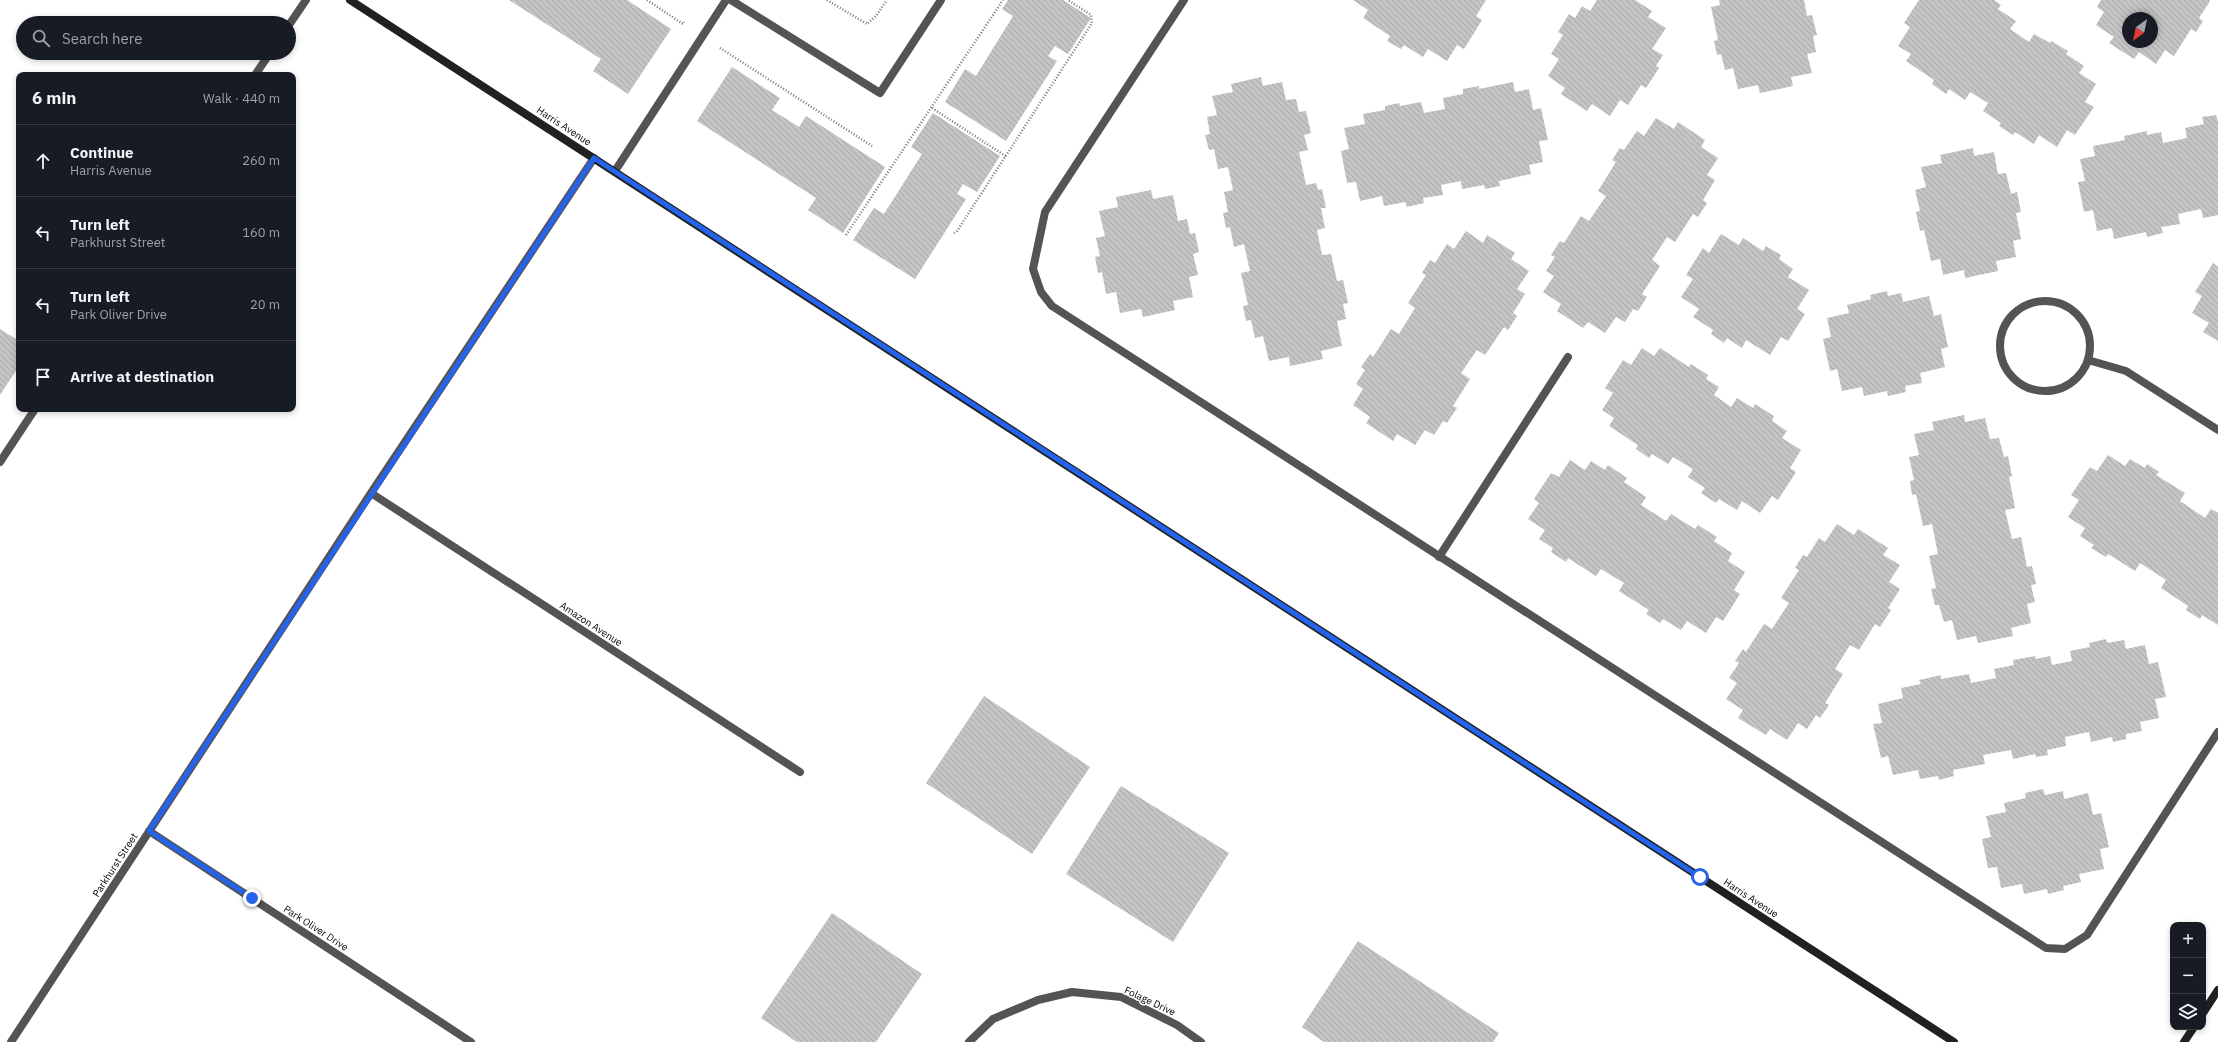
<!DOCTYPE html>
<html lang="en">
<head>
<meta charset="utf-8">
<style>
	body { margin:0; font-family:"IBM Plex Sans",sans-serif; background:#242831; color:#f1f3f6 }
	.controls { position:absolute; right:12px; bottom:12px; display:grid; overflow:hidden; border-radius:8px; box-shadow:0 2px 6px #0003 }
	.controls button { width:36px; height:36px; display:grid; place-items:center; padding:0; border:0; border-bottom:1px solid #363941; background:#171b24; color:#f1f3f6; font:20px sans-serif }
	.compass { position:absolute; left:2122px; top:12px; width:36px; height:36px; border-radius:50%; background:#171b24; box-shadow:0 2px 6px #0003; rotate:213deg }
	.stop { position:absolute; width:12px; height:12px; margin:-9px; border:3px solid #2563eb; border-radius:50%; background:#fff }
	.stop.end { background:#2563eb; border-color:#fff; box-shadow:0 1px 4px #0008 }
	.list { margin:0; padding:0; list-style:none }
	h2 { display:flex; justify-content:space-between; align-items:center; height:52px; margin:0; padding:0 16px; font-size:17px }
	h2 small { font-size:13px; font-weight:400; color:#9ea1a6 }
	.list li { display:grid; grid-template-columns:26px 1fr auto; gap:12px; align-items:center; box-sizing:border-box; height:72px; padding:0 16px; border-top:1px solid #363941 }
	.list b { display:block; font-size:15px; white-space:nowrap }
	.list p { margin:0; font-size:13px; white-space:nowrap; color:#9ea1a6 }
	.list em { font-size:13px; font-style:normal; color:#9ea1a6 }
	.icon { flex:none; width:22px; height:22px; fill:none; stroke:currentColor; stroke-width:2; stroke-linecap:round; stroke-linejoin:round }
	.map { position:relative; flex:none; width:2218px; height:1042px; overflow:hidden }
	.search { position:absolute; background:#171b24; box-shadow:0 2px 6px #0003; left:16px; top:16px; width:280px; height:44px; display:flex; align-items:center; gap:10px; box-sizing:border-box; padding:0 14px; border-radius:22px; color:#9ea1a6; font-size:15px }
	.panel { position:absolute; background:#171b24; box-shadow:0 2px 6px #0003; left:16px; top:72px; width:280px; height:340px; border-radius:8px }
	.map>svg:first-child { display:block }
</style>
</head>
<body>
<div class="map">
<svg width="2218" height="1042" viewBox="0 0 2218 1042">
	<defs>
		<pattern id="building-back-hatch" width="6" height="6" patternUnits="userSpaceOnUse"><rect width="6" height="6" fill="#c4c4c4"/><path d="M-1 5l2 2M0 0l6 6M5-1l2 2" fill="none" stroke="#a7a7a7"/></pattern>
	</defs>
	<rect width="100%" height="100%" fill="#fff"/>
	<!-- building -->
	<path fill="url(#building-back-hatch)" fill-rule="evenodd" d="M 509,0 L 627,0 L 671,29 L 628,94 L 593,71 L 601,59 Z
		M 1008,0 L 1063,0 L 1091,18 L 1068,54 L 1055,46 L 1048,56 L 1057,61 L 1006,141 L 945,102 L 965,69 L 976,76 L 1013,16 L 1002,9 Z
		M 1353,0 L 1486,0 L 1476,16 L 1482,20 L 1464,49 L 1457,45 L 1447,61 L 1428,49 L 1423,57 L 1404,45 L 1401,49 L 1387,41 L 1390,36 L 1363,18 L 1368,10 Z
		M 1597,0 L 1635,0 L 1652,11 L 1648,17 L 1666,28 L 1652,49 L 1663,55 L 1656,66 L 1659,68 L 1646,88 L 1641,85 L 1628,105 L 1620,100 L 1610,116 L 1592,104 L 1587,111 L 1561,94 L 1565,88 L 1548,76 L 1559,59 L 1551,54 L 1563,35 L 1558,32 L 1569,14 L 1575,18 L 1582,6 L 1590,11 Z
		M 1719,0 L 1804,0 L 1807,16 L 1812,15 L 1817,35 L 1813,36 L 1816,52 L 1807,54 L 1812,73 L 1791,77 L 1793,86 L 1760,93 L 1758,85 L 1738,89 L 1733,68 L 1725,70 L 1721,54 L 1717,55 L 1714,41 L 1718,40 L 1711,7 L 1720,5 Z
		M 1919,0 L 1994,0 L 2001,5 L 1998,9 L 2016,21 L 2010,29 L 2029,42 L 2034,34 L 2050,43 L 2051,41 L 2068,51 L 2066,54 L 2084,66 L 2079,73 L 2096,84 L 2085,102 L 2094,107 L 2075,135 L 2067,130 L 2057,147 L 2039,135 L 2034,144 L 2015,132 L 2013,135 L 1999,126 L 2001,123 L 1983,111 L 1988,103 L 1970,92 L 1965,100 L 1949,89 L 1946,94 L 1932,84 L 1934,80 L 1906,61 L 1911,54 L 1898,46 L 1910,27 L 1904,23 Z
		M 2101,0 L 2209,0 L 2210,1 L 2199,18 L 2203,21 L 2196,32 L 2191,29 L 2174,56 L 2165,50 L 2156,64 L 2139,52 L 2134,59 L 2109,43 L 2114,37 L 2096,25 L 2104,12 L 2097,7 ZM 2128,18 L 2152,18 L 2152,42 L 2128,42 Z
		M 732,67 L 780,98 L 772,110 L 799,127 L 806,116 L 885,167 L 843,233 L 808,210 L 816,198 L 697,121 Z
		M 1261,77 L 1263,86 L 1282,82 L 1286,100 L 1296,99 L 1299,112 L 1306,111 L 1311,133 L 1304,135 L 1308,150 L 1299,152 L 1306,185 L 1316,183 L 1318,190 L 1322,189 L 1326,208 L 1321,208 L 1325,228 L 1317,230 L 1322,255 L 1331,254 L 1337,281 L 1343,280 L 1348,303 L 1343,304 L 1346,319 L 1337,321 L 1342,346 L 1321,351 L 1323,359 L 1290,366 L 1289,357 L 1269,361 L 1263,336 L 1255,338 L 1251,320 L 1246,321 L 1243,306 L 1248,305 L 1241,273 L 1250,271 L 1244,244 L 1234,247 L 1230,227 L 1226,228 L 1223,213 L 1228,212 L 1224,192 L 1233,190 L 1228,167 L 1218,169 L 1214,149 L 1209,150 L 1205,135 L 1210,134 L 1207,117 L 1217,115 L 1212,96 L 1233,92 L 1231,84 Z
		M 1513,82 L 1515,92 L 1529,89 L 1533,110 L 1541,108 L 1548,140 L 1539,141 L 1543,162 L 1529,165 L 1531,174 L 1499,181 L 1500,186 L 1485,189 L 1484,185 L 1462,189 L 1461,181 L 1441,185 L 1443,195 L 1423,198 L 1424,203 L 1407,207 L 1405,202 L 1384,206 L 1382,196 L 1360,201 L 1356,182 L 1347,183 L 1341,151 L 1349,149 L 1344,128 L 1365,124 L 1363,114 L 1385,110 L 1385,106 L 1399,103 L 1400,106 L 1421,102 L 1424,113 L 1445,109 L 1443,98 L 1463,94 L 1463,89 L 1479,86 L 1479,89 Z
		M 933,113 L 1000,156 L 977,192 L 963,184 L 957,194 L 966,199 L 915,279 L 853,240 L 874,208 L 884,214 L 922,154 L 911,147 Z
		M 2216,115 L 2218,121 L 2218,215 L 2203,218 L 2201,209 L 2178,214 L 2180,224 L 2161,227 L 2163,233 L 2147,237 L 2146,232 L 2114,239 L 2112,228 L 2097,231 L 2093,210 L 2084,212 L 2078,182 L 2085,181 L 2080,159 L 2095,156 L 2093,146 L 2125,140 L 2124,136 L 2147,131 L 2147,135 L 2161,132 L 2163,143 L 2187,138 L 2185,128 L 2204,124 L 2202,117 Z
		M 1656,118 L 1674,129 L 1678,122 L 1705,140 L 1701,147 L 1718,158 L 1707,175 L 1715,180 L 1703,200 L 1707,203 L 1698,217 L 1693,214 L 1675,242 L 1667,237 L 1652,260 L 1660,266 L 1642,294 L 1647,297 L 1638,311 L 1633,309 L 1625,322 L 1616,317 L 1605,333 L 1588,322 L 1583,328 L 1557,311 L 1561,304 L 1543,292 L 1554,276 L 1546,271 L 1555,257 L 1551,255 L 1560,241 L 1564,243 L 1581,216 L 1589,221 L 1606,196 L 1598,191 L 1616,162 L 1612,160 L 1620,148 L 1624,150 L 1637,131 L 1644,136 Z
		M 1973,148 L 1974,156 L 1994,152 L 1998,174 L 2006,173 L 2011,194 L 2017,192 L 2021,212 L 2016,213 L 2021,239 L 2013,241 L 2016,257 L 1996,261 L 1998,271 L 1965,278 L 1964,270 L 1943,275 L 1940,259 L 1931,261 L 1924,230 L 1920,231 L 1916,212 L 1920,211 L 1915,190 L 1926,187 L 1921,167 L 1942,163 L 1940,155 Z
		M 1151,190 L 1153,199 L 1173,195 L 1178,221 L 1187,219 L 1190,234 L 1195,233 L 1199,252 L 1193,254 L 1198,275 L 1189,277 L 1193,297 L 1173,301 L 1175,310 L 1143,317 L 1141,309 L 1120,313 L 1116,292 L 1106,294 L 1102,272 L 1098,273 L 1095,257 L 1100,256 L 1096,238 L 1105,236 L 1099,211 L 1118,207 L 1116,197 Z
		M 1466,231 L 1483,243 L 1487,235 L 1515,253 L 1511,259 L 1529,271 L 1517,289 L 1525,294 L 1513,313 L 1517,316 L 1508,330 L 1504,327 L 1485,355 L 1477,350 L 1461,373 L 1470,379 L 1453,406 L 1457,408 L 1447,423 L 1443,421 L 1434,435 L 1425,430 L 1415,445 L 1397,434 L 1393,441 L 1366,423 L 1370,417 L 1353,405 L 1363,389 L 1356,384 L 1365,370 L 1361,367 L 1370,354 L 1373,357 L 1391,329 L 1399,334 L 1415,308 L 1408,303 L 1426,275 L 1422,273 L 1430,260 L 1435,263 L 1447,244 L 1454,249 Z
		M 1721,234 L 1739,245 L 1743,238 L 1763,251 L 1766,246 L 1781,255 L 1779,259 L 1793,269 L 1788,277 L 1809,290 L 1797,309 L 1805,314 L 1788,341 L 1781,337 L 1770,355 L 1746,340 L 1742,348 L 1727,338 L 1724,343 L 1711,334 L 1713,330 L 1693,317 L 1699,309 L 1681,297 L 1693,279 L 1686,275 L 1703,248 L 1709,253 Z
		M 2213,263 L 2218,267 L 2218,341 L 2203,332 L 2209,323 L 2192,313 L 2202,296 L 2195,292 Z
		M 1887,291 L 1888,296 L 1901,293 L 1903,302 L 1929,296 L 1934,316 L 1941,314 L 1948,347 L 1941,349 L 1945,367 L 1920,373 L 1922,383 L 1905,386 L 1906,392 L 1888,396 L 1887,391 L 1864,396 L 1862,387 L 1842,391 L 1837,369 L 1830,371 L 1823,339 L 1831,337 L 1827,318 L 1849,313 L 1847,305 L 1871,299 L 1870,295 Z
		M 0,329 L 19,341 L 19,366 L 0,395 Z
		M 1642,348 L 1654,356 L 1660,348 L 1689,367 L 1691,364 L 1708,375 L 1706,379 L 1719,387 L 1714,395 L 1731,407 L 1737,398 L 1753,408 L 1755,404 L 1774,416 L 1772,421 L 1787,431 L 1782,438 L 1801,450 L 1790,468 L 1796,472 L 1778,500 L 1772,496 L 1760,513 L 1742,501 L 1737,510 L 1719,499 L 1716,503 L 1701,493 L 1705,488 L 1688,477 L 1693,469 L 1673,457 L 1668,464 L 1652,454 L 1649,458 L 1636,449 L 1638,445 L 1609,426 L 1614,418 L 1602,410 L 1613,393 L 1605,388 L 1623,360 L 1631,365 Z
		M 1964,415 L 1965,422 L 1985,418 L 1990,439 L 1999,438 L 2004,457 L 2008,456 L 2012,476 L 2009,477 L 2015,508 L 2005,510 L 2012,539 L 2021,537 L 2027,567 L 2032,566 L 2036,584 L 2031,585 L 2035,602 L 2027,604 L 2031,623 L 2011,628 L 2013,636 L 1978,643 L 1976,636 L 1957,640 L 1952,620 L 1944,622 L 1939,605 L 1935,605 L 1931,589 L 1936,588 L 1929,556 L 1938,554 L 1932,524 L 1923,526 L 1916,494 L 1912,495 L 1910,481 L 1914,480 L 1909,457 L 1919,455 L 1914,434 L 1934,430 L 1932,422 Z
		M 2108,455 L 2125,466 L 2130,459 L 2145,468 L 2147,464 L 2159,472 L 2156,475 L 2185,493 L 2180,501 L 2205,518 L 2211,509 L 2218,513 L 2218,625 L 2202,615 L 2200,619 L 2186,610 L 2188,606 L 2161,588 L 2166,580 L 2140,563 L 2135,571 L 2108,554 L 2106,557 L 2091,548 L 2094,545 L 2080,536 L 2085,528 L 2068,517 L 2079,500 L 2071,495 L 2090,467 L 2097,471 Z
		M 1570,460 L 1585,470 L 1591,461 L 1605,470 L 1608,465 L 1627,478 L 1624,482 L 1646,497 L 1641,505 L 1666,521 L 1671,514 L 1695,529 L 1698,525 L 1717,537 L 1714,541 L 1732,553 L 1728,561 L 1745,572 L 1734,590 L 1740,594 L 1723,621 L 1716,617 L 1706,633 L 1687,621 L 1681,630 L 1663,619 L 1660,623 L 1646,614 L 1649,610 L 1619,591 L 1624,583 L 1601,569 L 1596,576 L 1568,558 L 1566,562 L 1551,552 L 1553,548 L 1539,539 L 1545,530 L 1528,519 L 1539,503 L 1534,499 L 1551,473 L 1559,477 Z
		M 1837,524 L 1854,535 L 1858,529 L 1888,548 L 1883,555 L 1900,565 L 1889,582 L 1900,589 L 1888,608 L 1891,610 L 1880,627 L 1875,624 L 1859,650 L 1850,645 L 1835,669 L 1843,674 L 1825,703 L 1829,705 L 1820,718 L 1816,715 L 1807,729 L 1798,723 L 1787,740 L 1770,729 L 1766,735 L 1738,718 L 1743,710 L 1726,699 L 1737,683 L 1729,678 L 1739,663 L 1735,661 L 1743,649 L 1746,652 L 1764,624 L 1772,629 L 1789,603 L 1781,598 L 1799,570 L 1795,568 L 1803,555 L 1807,557 L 1819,538 L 1825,542 Z
		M 2106,639 L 2107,643 L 2124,640 L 2126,649 L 2145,645 L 2149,664 L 2158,662 L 2166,697 L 2155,699 L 2159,718 L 2140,722 L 2142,731 L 2126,734 L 2126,739 L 2113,742 L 2112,737 L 2091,742 L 2089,732 L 2065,737 L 2066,746 L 2047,750 L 2048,755 L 2036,757 L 2035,754 L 2013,759 L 2011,750 L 1983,755 L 1985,764 L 1953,770 L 1954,776 L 1939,780 L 1938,776 L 1920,779 L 1918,770 L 1893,775 L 1888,756 L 1881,758 L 1873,724 L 1882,723 L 1878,704 L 1903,698 L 1901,688 L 1921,684 L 1919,680 L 1941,675 L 1941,679 L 1969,674 L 1971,683 L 1996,678 L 1994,669 L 2014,665 L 2013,660 L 2035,656 L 2036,659 L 2050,656 L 2052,665 L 2072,661 L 2070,651 L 2090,647 L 2089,643 Z
		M 984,696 L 1090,767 L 1032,854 L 926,783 Z
		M 1121,786 L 1229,853 L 1173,942 L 1066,874 Z
		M 2043,789 L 2045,795 L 2063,791 L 2064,799 L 2088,793 L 2093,815 L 2101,813 L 2109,847 L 2100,849 L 2104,869 L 2079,874 L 2081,882 L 2063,886 L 2064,890 L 2048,894 L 2047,889 L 2024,894 L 2022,884 L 2001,888 L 1997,867 L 1988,868 L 1982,839 L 1991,837 L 1986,816 L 2006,812 L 2004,803 L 2026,798 L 2025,793 Z
		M 832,913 L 922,974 L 876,1042 L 797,1042 L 761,1018 Z
		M 1358,941 L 1499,1033 L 1493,1042 L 1324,1042 L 1302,1027 Z"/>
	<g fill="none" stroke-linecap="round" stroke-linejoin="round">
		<!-- path -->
		<path stroke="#767676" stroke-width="2.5" stroke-dasharray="1 2" stroke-linecap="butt" d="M 647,0 L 683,24 L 684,22
			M 827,0 L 867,24 L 876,16 L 887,0
			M 720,48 L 872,146
			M 932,108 L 1007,157
			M 954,233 L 957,231 L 1092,23 L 1091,15 L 1068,0
			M 846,235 L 1003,0"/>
		<!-- lane -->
		<path stroke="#545454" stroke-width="8" d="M 731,0 L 880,93 L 941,0
			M 1184,0 L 1045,212 L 1033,269 L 1041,292 L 1052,306 L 2046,948 L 2065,949 L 2087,935 L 2218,732
			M 289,25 L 306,0
			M 255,75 L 270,53
			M 615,171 L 726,0
			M2000 346a45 45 0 1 1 90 0a45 45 0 1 1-90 0Z
			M 2088,360 L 2126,371 L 2218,430
			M 0,462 L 35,409
			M 1439,557 L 1568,357"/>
		<!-- street -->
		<path stroke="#545454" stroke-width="8" d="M 371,493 L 800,772
			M 149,831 L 471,1042
			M 11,1042 L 371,493 L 594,158
			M 969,1042 L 993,1019 L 1038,1000 L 1072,992 L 1121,997 L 1177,1025 L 1201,1042"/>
		<!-- secondary -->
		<path stroke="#212121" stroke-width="8" d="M 350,0 L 1954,1042
			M 2203,1013 L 2218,990
			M 2184,1042 L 2194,1027"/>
	</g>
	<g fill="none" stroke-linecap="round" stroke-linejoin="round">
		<!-- route -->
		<path stroke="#2563eb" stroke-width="5" d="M 252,898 L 149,831 L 594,158 L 1700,877"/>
	</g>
	<g text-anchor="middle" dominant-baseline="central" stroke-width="3" stroke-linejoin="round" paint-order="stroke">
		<!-- street labels -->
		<g font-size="10" fill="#000" stroke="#fff">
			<text transform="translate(564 126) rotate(33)">Harris Avenue</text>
			<text transform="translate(591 624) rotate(33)">Amazon Avenue</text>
			<text transform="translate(115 865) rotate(-57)">Parkhurst Street</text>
			<text transform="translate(1751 898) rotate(33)">Harris Avenue</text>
			<text transform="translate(316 928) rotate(33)">Park Oliver Drive</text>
			<text transform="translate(1150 1001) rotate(25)">Folage Drive</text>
		</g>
	</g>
</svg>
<div class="controls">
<button>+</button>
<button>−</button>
<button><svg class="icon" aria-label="layers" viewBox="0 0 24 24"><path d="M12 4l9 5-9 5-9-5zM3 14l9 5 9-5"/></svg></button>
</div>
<svg class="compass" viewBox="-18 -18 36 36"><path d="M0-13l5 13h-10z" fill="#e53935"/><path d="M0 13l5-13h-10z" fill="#9ea1a6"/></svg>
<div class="stop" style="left:1700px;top:877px"></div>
<div class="stop end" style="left:252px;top:898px"></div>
<div class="search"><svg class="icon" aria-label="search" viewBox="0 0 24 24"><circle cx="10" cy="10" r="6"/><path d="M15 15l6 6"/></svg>Search here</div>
<section class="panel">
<h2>6 min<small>Walk · 440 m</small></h2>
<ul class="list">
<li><svg class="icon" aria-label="ahead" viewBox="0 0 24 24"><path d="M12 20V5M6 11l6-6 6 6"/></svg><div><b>Continue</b><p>Harris Avenue</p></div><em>260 m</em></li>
<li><svg class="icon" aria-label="left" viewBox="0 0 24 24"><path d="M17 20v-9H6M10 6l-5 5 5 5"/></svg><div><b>Turn left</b><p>Parkhurst Street</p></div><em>160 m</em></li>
<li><svg class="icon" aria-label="left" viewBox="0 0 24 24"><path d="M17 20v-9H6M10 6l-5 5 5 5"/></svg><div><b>Turn left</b><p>Park Oliver Drive</p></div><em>20 m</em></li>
<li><svg class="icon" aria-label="arrive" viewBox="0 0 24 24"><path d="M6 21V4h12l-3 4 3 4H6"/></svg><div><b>Arrive at destination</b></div></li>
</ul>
</section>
</div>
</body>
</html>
